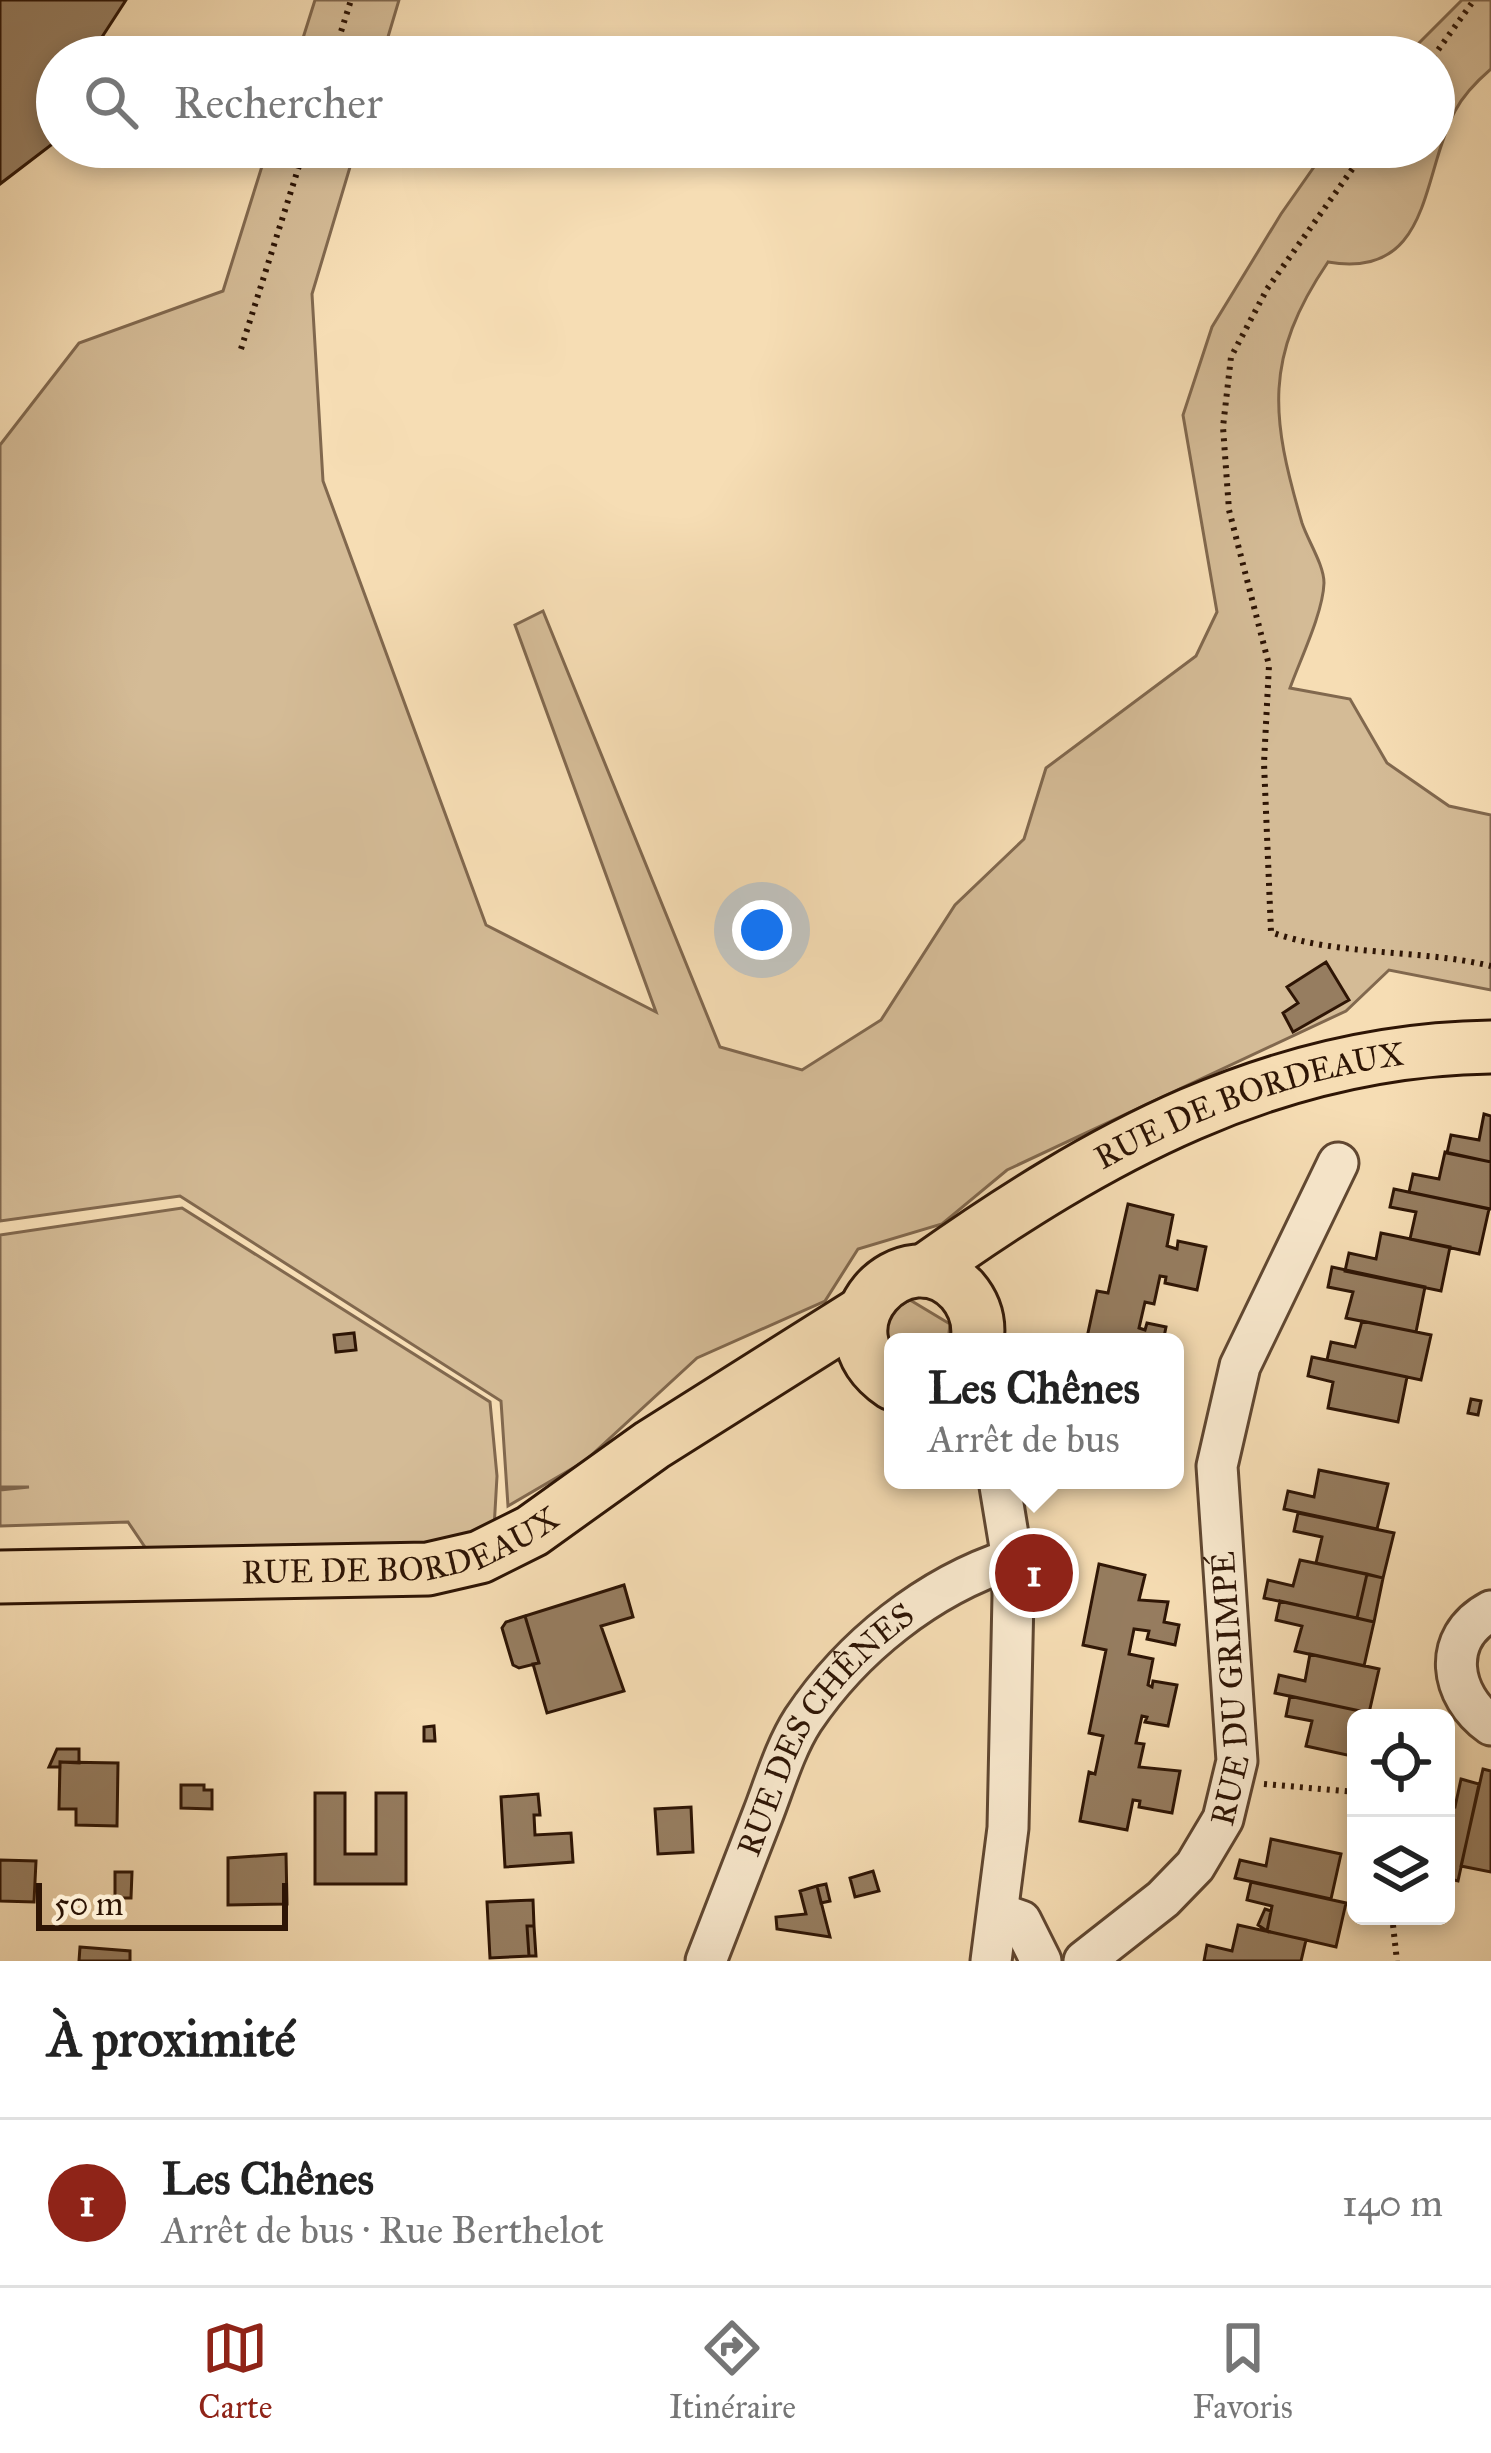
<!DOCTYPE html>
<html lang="fr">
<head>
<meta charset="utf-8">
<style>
	body { margin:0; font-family:"IM FELL Great Primer",serif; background:#f2f2f2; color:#222 }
	.controls { position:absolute; right:36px; bottom:36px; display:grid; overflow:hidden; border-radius:18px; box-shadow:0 6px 18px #0003 }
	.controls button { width:108px; height:108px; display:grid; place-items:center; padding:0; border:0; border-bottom:3px solid #e0e0e0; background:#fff; color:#222; font:60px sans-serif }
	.scale { position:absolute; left:36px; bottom:30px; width:252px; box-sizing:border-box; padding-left:12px; border:6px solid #2e1505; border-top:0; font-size:33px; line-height:42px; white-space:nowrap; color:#2e1505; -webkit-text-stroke:9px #f9e9ce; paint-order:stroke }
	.you { position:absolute; left:762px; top:930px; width:42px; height:42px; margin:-30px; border:9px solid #fff; border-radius:50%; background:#1a73e8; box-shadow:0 0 0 18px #1a73e833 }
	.badge { display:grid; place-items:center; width:78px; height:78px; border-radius:50%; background:#8f2418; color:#fff; font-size:39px; font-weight:700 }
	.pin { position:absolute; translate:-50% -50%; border:6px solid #fff; box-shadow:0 3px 12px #0006 }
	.popup { position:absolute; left:884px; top:1333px; width:300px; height:156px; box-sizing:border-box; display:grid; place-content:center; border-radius:18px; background:#fff; filter:drop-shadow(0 3px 9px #0005); font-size:39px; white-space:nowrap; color:#767676 }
	.popup b { font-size:45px; color:#222 }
	.popup::after { content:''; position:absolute; left:50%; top:100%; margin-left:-24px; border:24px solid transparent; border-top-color:#fff }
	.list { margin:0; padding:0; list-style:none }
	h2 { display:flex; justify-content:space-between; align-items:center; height:156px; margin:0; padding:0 48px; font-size:51px }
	h2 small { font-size:39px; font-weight:400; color:#767676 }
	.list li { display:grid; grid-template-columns:78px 1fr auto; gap:36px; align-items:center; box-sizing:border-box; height:168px; padding:0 48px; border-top:3px solid #e0e0e0 }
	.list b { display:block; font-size:45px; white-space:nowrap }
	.list p { margin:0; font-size:39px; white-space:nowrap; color:#767676 }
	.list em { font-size:39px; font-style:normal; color:#767676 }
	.icon { flex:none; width:66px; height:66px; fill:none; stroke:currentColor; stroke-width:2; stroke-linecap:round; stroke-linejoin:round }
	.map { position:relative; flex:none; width:1491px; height:1961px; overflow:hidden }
	.search { position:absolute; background:#fff; box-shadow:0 6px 18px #0003; left:36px; right:36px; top:36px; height:132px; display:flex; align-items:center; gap:30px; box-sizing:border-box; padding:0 42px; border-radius:66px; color:#767676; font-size:45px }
	.sheet { height:324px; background:#fff }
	nav { display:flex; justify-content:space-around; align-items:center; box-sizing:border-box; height:168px; border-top:3px solid #e0e0e0; background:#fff; font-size:33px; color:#767676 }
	nav a { display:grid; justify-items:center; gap:6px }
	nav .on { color:#8f2418 }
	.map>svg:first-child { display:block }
</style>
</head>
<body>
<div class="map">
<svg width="1491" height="1961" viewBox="0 0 1491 1961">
	<rect width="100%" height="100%" fill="#f6ddb4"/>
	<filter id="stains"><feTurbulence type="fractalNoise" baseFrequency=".00167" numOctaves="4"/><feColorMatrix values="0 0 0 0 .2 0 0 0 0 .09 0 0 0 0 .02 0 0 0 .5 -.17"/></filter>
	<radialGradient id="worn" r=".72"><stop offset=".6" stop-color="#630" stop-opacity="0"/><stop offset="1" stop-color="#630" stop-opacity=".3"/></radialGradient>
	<!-- green -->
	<path fill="#d4bb96" stroke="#81684e" stroke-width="3" d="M 315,0 L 399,0 L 382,57 L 297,57 Z
		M 1462,0 L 1491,0 L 1491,69 C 1477,81 1464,94 1455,111 C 1421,175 1432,280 1328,262 C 1263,358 1271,417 1302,523 C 1308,541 1324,565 1324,583 C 1323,613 1300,660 1290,688 L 1350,699 L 1387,763 L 1449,806 L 1491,815 L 1491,990 L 1389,970 L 1346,1011 L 1007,1170 L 942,1224 L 858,1249 L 825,1301 L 697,1358 L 585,1461 L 508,1506 L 501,1401 L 180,1196 L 0,1221 L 0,445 L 79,343 L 223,291 L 268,147 L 356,147 L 312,294 L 323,481 L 486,925 L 656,1012 L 515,625 L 543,611 L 720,1047 L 802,1070 L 881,1020 L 955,905 L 1024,839 L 1046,768 L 1196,656 L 1217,612 L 1183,415 L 1212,327 L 1281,214 L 1328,147 L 1434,147 L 1434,57 L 1405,57 Z
		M 182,1208 L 490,1402 L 497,1476 L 494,1529 L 426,1547 L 151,1556 L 128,1522 L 0,1526 L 0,1490 L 29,1487 L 0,1487 L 0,1235 Z
		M 910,1300 L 950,1324 L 948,1342 L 893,1342 L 893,1352 C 881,1329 887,1311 910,1300 Z"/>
	<!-- building -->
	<path fill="#967d60" stroke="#2e1505" stroke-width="3" d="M 0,0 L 126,0 L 89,57 L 57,57 L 55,142 L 0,184 Z
		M 1326,962 L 1349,1000 L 1293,1032 L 1283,1013 L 1298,1003 L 1287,987 Z
		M 1484,1114 L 1491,1116 L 1491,1162 L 1447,1153 L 1451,1135 L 1479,1140 Z
		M 1445,1152 L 1491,1162 L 1491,1209 L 1409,1192 L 1413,1174 L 1439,1179 Z
		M 1394,1189 L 1489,1209 L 1479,1254 L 1410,1239 L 1416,1212 L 1390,1207 Z
		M 1128,1204 L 1173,1215 L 1167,1246 L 1177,1249 L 1178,1241 L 1206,1247 L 1197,1290 L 1165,1283 L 1166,1277 L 1160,1276 L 1154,1304 L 1145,1302 L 1139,1328 L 1145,1330 L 1147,1323 L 1166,1327 L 1163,1342 L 1086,1342 L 1097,1291 L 1108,1293 Z
		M 1381,1233 L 1450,1247 L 1441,1291 L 1345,1271 L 1349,1253 L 1376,1259 Z
		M 1332,1267 L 1425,1287 L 1416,1332 L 1346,1318 L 1353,1292 L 1328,1287 Z
		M 1362,1321 L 1431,1335 L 1421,1380 L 1327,1360 L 1331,1342 L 1355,1347 Z
		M 354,1333 L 356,1350 L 336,1352 L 334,1335 Z
		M 1312,1357 L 1407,1377 L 1398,1422 L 1328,1408 L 1333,1382 L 1308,1376 Z
		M 1471,1399 L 1481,1401 L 1478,1415 L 1468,1413 Z
		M 1319,1470 L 1388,1484 L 1377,1529 L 1284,1509 L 1288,1491 L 1314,1497 Z
		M 1298,1513 L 1394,1533 L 1383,1578 L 1316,1563 L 1322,1537 L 1294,1531 Z
		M 1300,1560 L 1367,1574 L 1357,1618 L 1264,1598 L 1268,1580 L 1293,1586 Z
		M 1099,1564 L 1145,1575 L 1139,1600 L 1168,1602 L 1164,1622 L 1179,1625 L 1175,1645 L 1147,1639 L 1149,1631 L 1134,1629 L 1129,1654 L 1153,1659 L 1148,1685 L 1152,1687 L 1153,1681 L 1177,1685 L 1168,1726 L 1145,1722 L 1147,1717 L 1142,1716 L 1136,1743 L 1144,1744 L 1139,1767 L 1180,1771 L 1172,1813 L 1139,1807 L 1140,1801 L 1133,1800 L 1127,1830 L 1080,1821 L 1089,1772 L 1095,1774 L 1103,1736 L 1089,1733 L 1106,1650 L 1083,1645 Z
		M 1367,1574 L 1383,1578 L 1374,1622 L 1357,1618 Z
		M 624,1585 L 633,1617 L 601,1626 L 624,1691 L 547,1713 L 533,1664 L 539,1663 L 525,1616 Z
		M 1280,1601 L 1374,1622 L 1364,1666 L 1295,1651 L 1302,1626 L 1276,1620 Z
		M 525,1616 L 539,1663 L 519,1668 L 513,1665 L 502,1628 L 506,1622 Z
		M 1310,1654 L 1379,1669 L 1369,1713 L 1275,1693 L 1279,1675 L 1305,1681 Z
		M 1290,1696 L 1384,1716 L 1383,1718 L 1356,1718 L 1356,1757 L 1306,1746 L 1312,1721 L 1286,1716 Z
		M 434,1726 L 435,1741 L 424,1741 L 424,1727 Z
		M 57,1749 L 79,1749 L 79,1763 L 60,1762 L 60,1767 L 49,1767 Z
		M 60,1762 L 118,1763 L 117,1826 L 76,1825 L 76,1809 L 59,1809 Z
		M 1483,1769 L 1491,1771 L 1491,1872 L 1461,1866 Z
		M 1461,1779 L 1479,1784 L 1458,1881 L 1446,1878 L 1446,1805 L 1455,1807 Z
		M 181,1785 L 204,1785 L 204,1790 L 212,1790 L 212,1809 L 181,1808 Z
		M 315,1793 L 345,1793 L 345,1854 L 376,1854 L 376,1793 L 406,1793 L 406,1884 L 315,1884 Z
		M 538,1794 L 540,1815 L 534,1815 L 535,1835 L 571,1833 L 573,1862 L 505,1867 L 501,1797 Z
		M 691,1807 L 693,1852 L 658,1854 L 655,1809 Z
		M 1271,1839 L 1341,1854 L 1331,1899 L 1235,1878 L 1240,1860 L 1266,1866 Z
		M 286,1854 L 287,1904 L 228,1905 L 228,1858 Z
		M 0,1860 L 36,1861 L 34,1902 L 0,1901 Z
		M 873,1871 L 879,1891 L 855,1897 L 850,1878 Z
		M 115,1872 L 132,1872 L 131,1898 L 115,1898 Z
		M 1251,1882 L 1346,1903 L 1336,1947 L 1267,1931 L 1272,1906 L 1247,1900 Z
		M 826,1884 L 830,1901 L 821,1903 L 817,1886 Z
		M 817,1886 L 830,1937 L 777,1929 L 776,1917 L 806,1914 L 800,1891 Z
		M 533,1900 L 534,1926 L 527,1926 L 529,1956 L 490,1958 L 487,1902 Z
		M 1265,1909 L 1271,1911 L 1267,1931 L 1258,1925 Z
		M 1238,1925 L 1306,1940 L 1301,1961 L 1204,1961 L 1207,1945 L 1232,1951 Z
		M 527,1926 L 534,1926 L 536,1956 L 529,1956 Z
		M 80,1947 L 130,1951 L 130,1961 L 79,1961 Z"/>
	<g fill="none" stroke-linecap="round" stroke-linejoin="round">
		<defs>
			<g id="minor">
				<path d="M 1491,1611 C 1440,1638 1450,1696 1491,1725"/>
				<path d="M 998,1913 L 1021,1921 L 1041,1961"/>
				<path id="s1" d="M 706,1961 C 725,1912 744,1863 763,1814 C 775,1783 785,1748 803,1720 C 852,1647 928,1586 1012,1559"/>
				<path d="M 991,1961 L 1008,1828 L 1013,1596 L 1012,1559 L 999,1480"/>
				<path id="s2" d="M 1084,1961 L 1163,1899 L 1195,1866 L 1223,1819 L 1237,1761 L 1217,1466 L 1240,1366 L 1338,1163"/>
			</g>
			<g id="major">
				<path id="s3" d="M 924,1271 C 1097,1148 1273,1050 1491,1047"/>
				<path d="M 893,1384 C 811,1328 905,1229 962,1290 C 975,1305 980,1323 977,1342"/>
				<path id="s4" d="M 0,1577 L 428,1569 L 480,1557 L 532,1531 L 652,1445 L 863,1312"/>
			</g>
		</defs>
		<!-- minor casing -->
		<use href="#minor" stroke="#604731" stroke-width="45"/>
		<!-- major casing -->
		<use href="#major" stroke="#2e1505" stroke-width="57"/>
		<!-- path -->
		<path stroke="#2e1505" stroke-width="6" stroke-dasharray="3 6" stroke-linecap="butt" d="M 333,57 L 351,0
			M 1433,57 L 1474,0
			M 1368,147 L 1267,289 L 1231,357 L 1223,427 L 1229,510 L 1269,665 L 1264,763 L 1271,932 C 1336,956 1420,949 1491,966
			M 241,349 L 305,147
			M 1264,1784 L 1356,1792
			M 1392,1916 L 1397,1961"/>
		<!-- minor -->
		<use href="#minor" stroke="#f9e9ce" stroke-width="39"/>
		<!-- major -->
		<use href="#major" stroke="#f6ddb4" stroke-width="51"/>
	</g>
	<g text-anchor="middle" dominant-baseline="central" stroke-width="9" stroke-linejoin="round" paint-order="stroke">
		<!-- street labels -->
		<g font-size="33" fill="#2e1505" stroke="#f9e9ce">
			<text stroke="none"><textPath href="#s3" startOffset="369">RUE DE BORDEAUX</textPath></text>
			<text stroke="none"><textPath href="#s4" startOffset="405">RUE DE BORDEAUX</textPath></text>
			<text stroke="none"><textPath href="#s2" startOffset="333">RUE DU GRIMPÉ</textPath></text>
			<text stroke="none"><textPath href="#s1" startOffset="264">RUE DES CHÊNES</textPath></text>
		</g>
	</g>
	<rect width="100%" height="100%" filter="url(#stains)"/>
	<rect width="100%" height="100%" fill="url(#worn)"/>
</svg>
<div class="controls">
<button><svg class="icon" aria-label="locate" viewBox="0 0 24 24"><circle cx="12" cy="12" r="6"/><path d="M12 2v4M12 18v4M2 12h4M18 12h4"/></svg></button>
<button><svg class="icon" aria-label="layers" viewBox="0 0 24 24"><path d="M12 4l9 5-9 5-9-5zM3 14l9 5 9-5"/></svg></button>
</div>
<div class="scale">50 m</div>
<div class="you"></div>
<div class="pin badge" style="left:1034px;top:1573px">1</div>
<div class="popup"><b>Les Chênes</b>Arrêt de bus</div>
<div class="search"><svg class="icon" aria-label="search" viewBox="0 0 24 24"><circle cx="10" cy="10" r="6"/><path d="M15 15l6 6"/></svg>Rechercher</div>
</div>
<section class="sheet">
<h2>À proximité<small></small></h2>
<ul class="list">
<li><span class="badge">1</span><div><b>Les Chênes</b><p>Arrêt de bus · Rue Berthelot</p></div><em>140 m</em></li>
</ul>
</section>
<nav>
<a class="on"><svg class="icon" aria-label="map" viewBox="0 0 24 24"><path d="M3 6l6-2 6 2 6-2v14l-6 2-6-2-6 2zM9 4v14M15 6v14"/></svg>Carte</a>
<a><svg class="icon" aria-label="directions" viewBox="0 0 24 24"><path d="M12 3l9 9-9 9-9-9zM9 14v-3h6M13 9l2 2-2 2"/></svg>Itinéraire</a>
<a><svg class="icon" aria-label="saved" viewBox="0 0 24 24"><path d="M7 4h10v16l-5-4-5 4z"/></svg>Favoris</a>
</nav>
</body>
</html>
